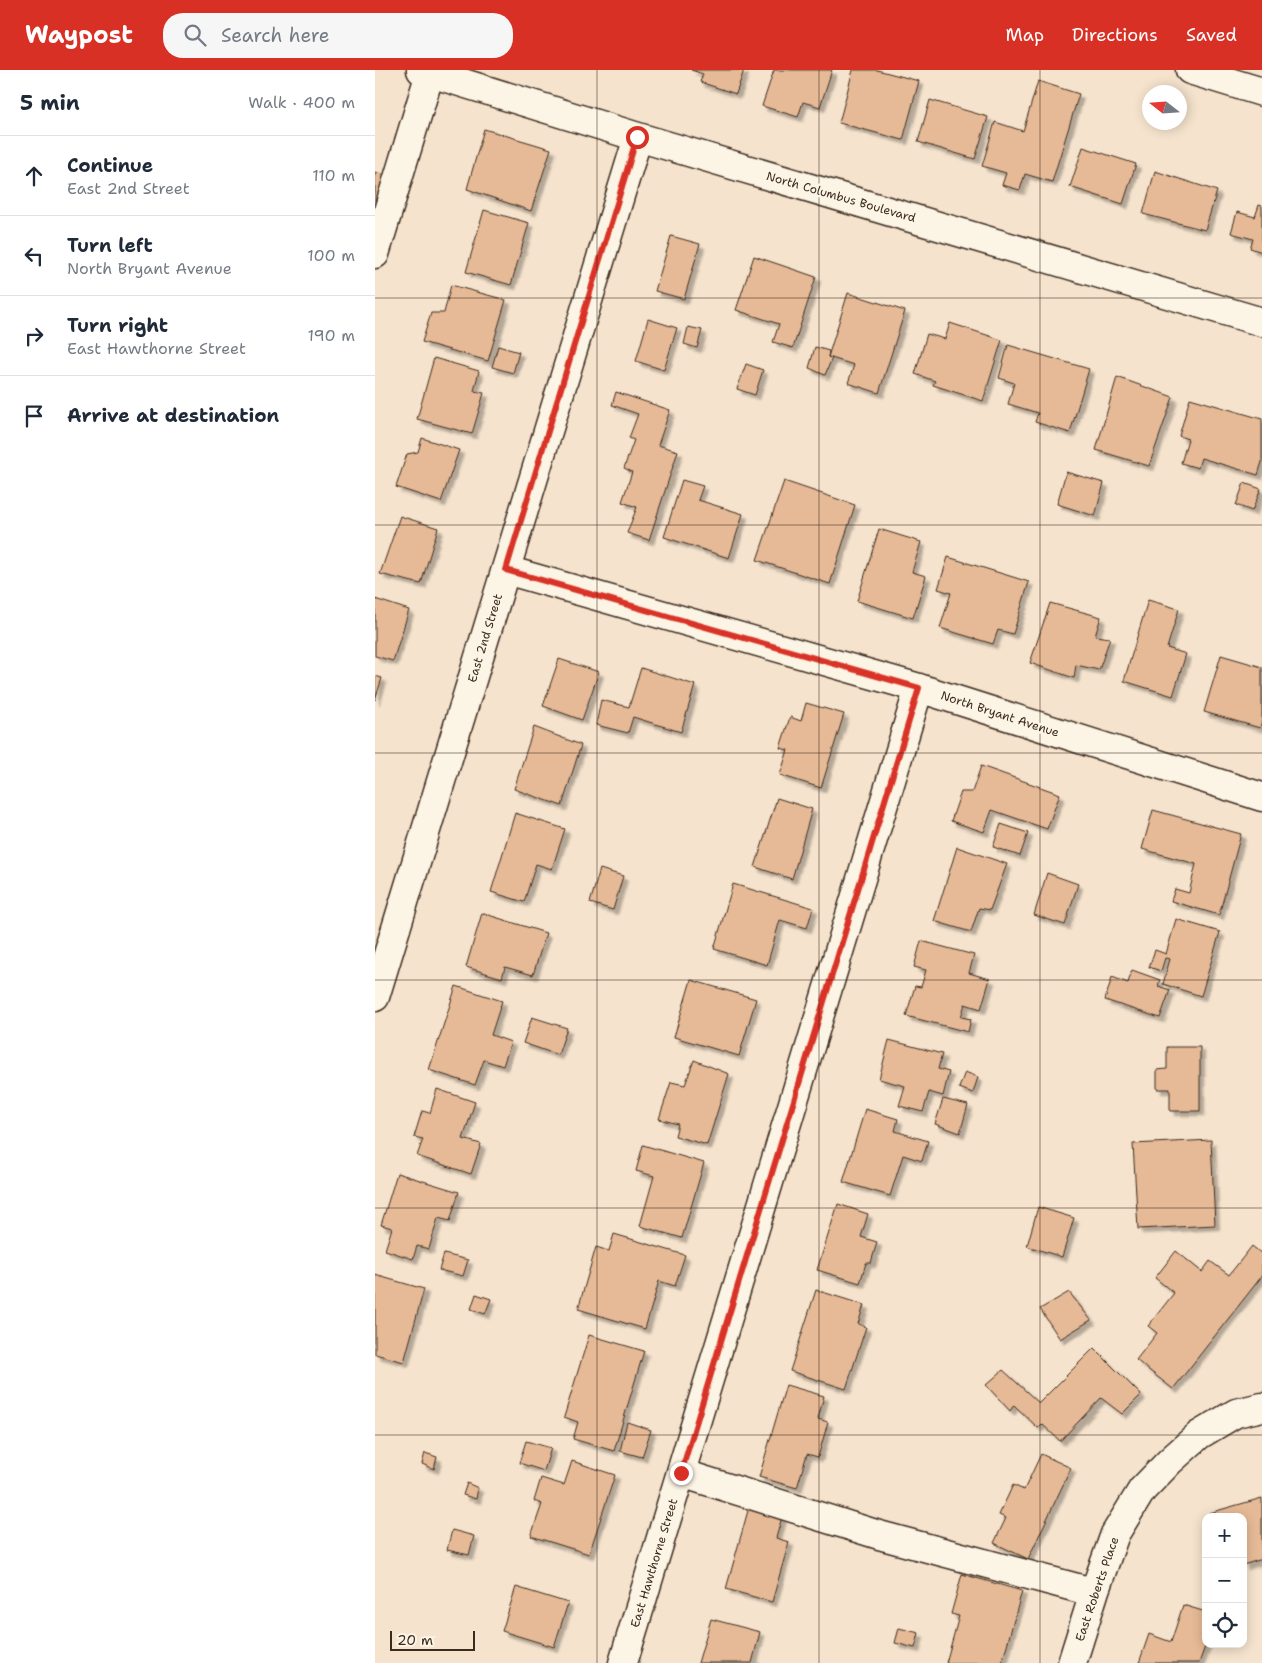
<!DOCTYPE html>
<html lang="en">
<head>
<meta charset="utf-8">
<style>
	body { margin:0; font-family:"Shantell Sans",sans-serif; background:#f6f6f7; color:#1f2937 }
	.controls { position:absolute; right:15px; bottom:15px; display:grid; overflow:hidden; border-radius:10px; box-shadow:0 2px 12px #0003 }
	.controls button { width:45px; height:45px; display:grid; place-items:center; padding:0; border:0; border-bottom:1px solid #e0e1e3; background:#fff; color:#1f2937; font:25px sans-serif }
	.compass { position:absolute; left:767px; top:15px; width:45px; height:45px; border-radius:50%; background:#fff; box-shadow:0 2px 12px #0003; rotate:287deg }
	.scale { position:absolute; left:15px; bottom:12px; width:85px; box-sizing:border-box; padding-left:5px; border:2px solid #3b2a1e; border-top:0; font-size:14px; line-height:18px; white-space:nowrap; color:#3b2a1e; -webkit-text-stroke:4px #fcf5e5; paint-order:stroke }
	.stop { position:absolute; width:15px; height:15px; margin:-11px; border:4px solid #d93025; border-radius:50%; background:#fff }
	.stop.end { background:#d93025; border-color:#fff; box-shadow:0 1px 5px #0008 }
	.list { margin:0; padding:0; list-style:none }
	h2 { display:flex; justify-content:space-between; align-items:center; height:65px; margin:0; padding:0 20px; font-size:21px }
	h2 small { font-size:16px; font-weight:400; color:#747a83 }
	.list li { display:grid; grid-template-columns:32px 1fr auto; gap:15px; align-items:center; box-sizing:border-box; height:80px; padding:0 20px; border-top:1px solid #e0e1e3 }
	.list b { display:block; font-size:19px; white-space:nowrap }
	.list p { margin:0; font-size:16px; white-space:nowrap; color:#747a83 }
	.list em { font-size:16px; font-style:normal; color:#747a83 }
	.icon { flex:none; width:28px; height:28px; fill:none; stroke:currentColor; stroke-width:2; stroke-linecap:round; stroke-linejoin:round }
	.map { position:relative; flex:none; width:887px; height:1593px; overflow:hidden }
	header { display:flex; align-items:center; gap:30px; box-sizing:border-box; height:70px; padding:0 25px; background:#d93025; color:#fff }
	header strong { font-size:24px }
	nav { display:flex; gap:28px; margin-inline-start:auto; font-size:18px }
	.search { width:350px; height:45px; background:#f6f6f7; display:flex; align-items:center; gap:12px; box-sizing:border-box; padding:0 18px; border-radius:20px; color:#747a83; font-size:19px }
	main { display:flex }
	aside { flex:1; background:#fff }
	.map>svg:first-child { display:block }
</style>
</head>
<body>
<header>
<strong>Waypost</strong>
<div class="search"><svg class="icon" aria-label="search" viewBox="0 0 24 24"><circle cx="10" cy="10" r="6"/><path d="M15 15l6 6"/></svg>Search here</div>
<nav><a>Map</a><a>Directions</a><a>Saved</a></nav>
</header>
<main>
<aside>
<h2>5 min<small>Walk · 400 m</small></h2>
<ul class="list">
<li><svg class="icon" aria-label="ahead" viewBox="0 0 24 24"><path d="M12 20V5M6 11l6-6 6 6"/></svg><div><b>Continue</b><p>East 2nd Street</p></div><em>110 m</em></li>
<li><svg class="icon" aria-label="left" viewBox="0 0 24 24"><path d="M17 20v-9H6M10 6l-5 5 5 5"/></svg><div><b>Turn left</b><p>North Bryant Avenue</p></div><em>100 m</em></li>
<li><svg class="icon" aria-label="right" viewBox="0 0 24 24"><path d="M7 20v-9h11M14 6l5 5-5 5"/></svg><div><b>Turn right</b><p>East Hawthorne Street</p></div><em>190 m</em></li>
<li><svg class="icon" aria-label="arrive" viewBox="0 0 24 24"><path d="M6 21V4h12l-3 4 3 4H6"/></svg><div><b>Arrive at destination</b></div></li>
</ul>
</aside>
<div class="map">
<svg width="887" height="1593" viewBox="0 0 887 1593">
	<defs>
		<filter id="shadow"><feDropShadow dx="4.5" dy="4.5" stdDeviation="1" flood-color="#0004"/></filter>
	</defs>
	<rect width="100%" height="100%" fill="#f5e3cd"/>
	<filter id="ink" filterUnits="userSpaceOnUse"><feTurbulence type="fractalNoise" baseFrequency=".02" numOctaves="2"/><feDisplacementMap in="SourceGraphic" scale="10" xChannelSelector="R" yChannelSelector="G"/><feConvolveMatrix kernelMatrix="1 2 1 2 8 2 1 2 1" color-interpolation-filters="sRGB"/></filter>
	<g filter="url(#ink)">
		<!-- building -->
		<path fill="#e6ba96" stroke="#3b2a1e" filter="url(#shadow)" d="M 316,0 L 369,0 L 361,24 L 325,12 L 328,4 Z
			M 399,0 L 457,0 L 445,37 L 428,32 L 423,47 L 387,36 Z
			M 478,0 L 502,0 L 544,11 L 528,70 L 464,53 Z
			M 663,11 L 704,24 L 677,112 L 650,104 L 645,120 L 627,115 L 631,103 L 607,96 L 620,52 L 648,61 Z
			M 555,30 L 613,47 L 600,89 L 543,72 Z
			M 109,59 L 176,79 L 156,141 L 92,119 Z
			M 708,77 L 761,94 L 748,134 L 695,117 Z
			M 780,101 L 842,121 L 830,160 L 768,144 Z
			M 0,102 L 16,107 L 0,155 Z
			M 884,135 L 887,136 L 887,182 L 875,178 L 878,169 L 856,163 L 862,142 L 880,147 Z
			M 109,140 L 154,153 L 136,215 L 91,202 Z
			M 296,166 L 325,174 L 309,229 L 280,221 Z
			M 379,186 L 441,207 L 418,278 L 398,272 L 404,254 L 361,240 Z
			M 76,215 L 131,230 L 113,291 L 47,272 L 56,243 L 69,243 Z
			M 473,223 L 530,241 L 504,323 L 473,313 L 479,295 L 453,287 Z
			M 273,249 L 302,258 L 289,300 L 261,291 Z
			M 575,253 L 627,270 L 608,331 L 558,315 L 560,311 L 540,304 L 552,264 L 570,269 Z
			M 313,257 L 327,260 L 322,278 L 309,274 Z
			M 633,275 L 714,299 L 695,363 L 660,352 L 663,343 L 633,334 L 639,313 L 624,308 Z
			M 123,276 L 144,282 L 138,303 L 117,297 Z
			M 440,277 L 454,281 L 453,287 L 457,288 L 450,305 L 434,298 Z
			M 59,288 L 104,301 L 99,321 L 109,323 L 97,364 L 42,349 Z
			M 371,294 L 388,300 L 380,325 L 362,319 Z
			M 742,307 L 798,327 L 774,396 L 721,380 Z
			M 241,322 L 295,340 L 283,375 L 303,381 L 274,470 L 252,463 L 262,437 L 247,432 L 257,402 L 249,398 L 259,370 L 254,368 L 263,344 L 237,335 Z
			M 815,328 L 887,349 L 887,392 L 883,405 L 826,388 L 823,398 L 806,393 L 813,369 L 804,366 Z
			M 47,368 L 84,380 L 66,432 L 21,417 L 32,384 L 43,382 Z
			M 691,402 L 729,413 L 720,446 L 682,434 Z
			M 307,410 L 328,416 L 323,430 L 368,444 L 354,488 L 289,467 Z
			M 409,411 L 480,435 L 455,514 L 382,490 Z
			M 869,413 L 886,419 L 877,441 L 861,435 Z
			M 25,446 L 63,458 L 46,514 L 5,504 Z
			M 504,459 L 546,472 L 537,502 L 551,506 L 538,548 L 482,531 Z
			M 573,487 L 654,512 L 638,564 L 623,560 L 618,574 L 565,558 L 576,523 L 563,519 Z
			M 0,529 L 34,540 L 18,591 L 0,586 Z
			M 773,530 L 804,539 L 792,578 L 811,584 L 798,626 L 749,611 Z
			M 675,533 L 726,547 L 720,566 L 735,568 L 724,600 L 701,595 L 699,608 L 655,593 Z
			M 846,585 L 887,597 L 887,650 L 885,658 L 829,642 Z
			M 184,589 L 224,602 L 207,650 L 168,636 Z
			M 266,598 L 320,615 L 306,662 L 258,647 L 253,663 L 221,655 L 226,630 L 254,637 Z
			M 0,606 L 7,608 L 0,630 Z
			M 431,633 L 469,644 L 446,718 L 405,705 L 413,680 L 405,678 L 415,647 L 426,651 Z
			M 159,657 L 206,675 L 187,736 L 139,719 Z
			M 606,696 L 685,724 L 672,759 L 617,740 L 609,762 L 576,751 L 586,722 L 597,722 Z
			M 402,728 L 437,739 L 417,809 L 380,797 Z
			M 778,740 L 866,764 L 844,845 L 796,831 L 800,819 L 814,823 L 821,794 L 767,779 Z
			M 140,743 L 190,759 L 177,799 L 161,794 L 149,832 L 116,822 Z
			M 626,754 L 653,763 L 645,786 L 618,777 Z
			M 582,777 L 632,794 L 615,840 L 604,838 L 596,862 L 559,851 Z
			M 225,799 L 248,806 L 238,840 L 215,833 Z
			M 672,803 L 703,814 L 690,855 L 659,845 Z
			M 358,814 L 438,838 L 432,858 L 405,850 L 392,895 L 339,879 Z
			M 107,843 L 171,863 L 158,905 L 130,897 L 127,908 L 91,897 Z
			M 801,849 L 845,862 L 826,926 L 788,914 L 795,889 L 790,888 L 786,901 L 774,897 L 780,880 L 791,884 Z
			M 546,871 L 599,885 L 594,903 L 615,909 L 606,939 L 590,934 L 586,947 L 596,949 L 593,962 L 531,946 L 540,916 L 546,917 L 551,900 L 539,897 Z
			M 757,900 L 785,910 L 783,916 L 795,920 L 785,948 L 730,930 L 737,907 L 753,913 Z
			M 316,910 L 381,929 L 364,986 L 299,967 Z
			M 81,916 L 127,931 L 116,965 L 136,972 L 128,996 L 109,990 L 100,1015 L 54,1000 Z
			M 157,947 L 192,958 L 183,985 L 148,973 Z
			M 514,970 L 567,984 L 563,999 L 574,1002 L 568,1026 L 554,1022 L 548,1042 L 524,1036 L 530,1016 L 504,1009 Z
			M 792,977 L 825,977 L 825,1041 L 795,1041 L 795,1019 L 782,1019 L 782,1000 L 792,999 Z
			M 319,990 L 354,1004 L 332,1075 L 300,1066 L 303,1054 L 284,1049 L 296,1012 L 310,1015 Z
			M 590,1002 L 603,1007 L 598,1023 L 584,1018 Z
			M 62,1019 L 100,1032 L 88,1069 L 106,1074 L 96,1104 L 42,1086 L 48,1069 L 39,1067 L 47,1041 L 55,1043 Z
			M 568,1029 L 593,1035 L 585,1063 L 560,1054 Z
			M 490,1039 L 523,1049 L 520,1061 L 553,1071 L 547,1091 L 528,1085 L 515,1126 L 468,1112 Z
			M 836,1070 L 840,1155 L 763,1159 L 758,1074 Z
			M 268,1075 L 329,1093 L 307,1168 L 265,1156 L 279,1106 L 261,1101 Z
			M 22,1103 L 84,1122 L 75,1151 L 63,1148 L 54,1179 L 42,1176 L 38,1189 L 10,1180 L 17,1158 L 6,1155 Z
			M 463,1134 L 493,1144 L 486,1167 L 502,1172 L 496,1193 L 491,1193 L 485,1213 L 442,1200 Z
			M 663,1137 L 699,1148 L 687,1187 L 652,1176 Z
			M 239,1164 L 310,1185 L 300,1216 L 284,1211 L 270,1259 L 203,1239 L 221,1177 L 234,1181 Z
			M 877,1176 L 887,1184 L 887,1206 L 798,1319 L 761,1290 L 782,1263 L 773,1256 L 799,1223 L 780,1208 L 801,1181 L 827,1202 L 835,1191 L 854,1205 Z
			M 69,1184 L 93,1190 L 88,1206 L 64,1200 Z
			M 0,1205 L 49,1219 L 29,1292 L 0,1284 Z
			M 441,1220 L 489,1235 L 483,1254 L 491,1257 L 471,1319 L 415,1301 Z
			M 694,1222 L 716,1250 L 685,1269 L 665,1239 Z
			M 101,1224 L 116,1229 L 110,1244 L 96,1239 Z
			M 214,1265 L 269,1281 L 239,1381 L 198,1369 L 203,1352 L 189,1347 Z
			M 719,1278 L 766,1325 L 747,1344 L 726,1328 L 685,1371 L 667,1354 L 663,1358 L 639,1335 L 635,1341 L 611,1315 L 628,1300 L 664,1333 Z
			M 411,1315 L 449,1326 L 443,1349 L 453,1352 L 443,1387 L 432,1384 L 422,1418 L 384,1407 Z
			M 252,1352 L 276,1360 L 267,1387 L 245,1381 Z
			M 151,1371 L 176,1378 L 169,1401 L 144,1393 Z
			M 50,1383 L 62,1387 L 59,1399 L 47,1394 Z
			M 666,1384 L 696,1398 L 653,1489 L 619,1473 L 631,1448 L 624,1445 L 638,1415 L 649,1420 Z
			M 197,1391 L 240,1405 L 214,1484 L 156,1466 L 167,1434 L 159,1431 L 166,1408 L 189,1415 Z
			M 92,1413 L 103,1418 L 101,1429 L 88,1425 Z
			M 887,1428 L 887,1489 L 868,1495 L 868,1447 L 835,1447 L 834,1443 Z
			M 374,1437 L 407,1447 L 401,1468 L 414,1472 L 397,1532 L 351,1519 Z
			M 77,1460 L 99,1466 L 94,1485 L 72,1480 Z
			M 587,1504 L 647,1521 L 627,1593 L 571,1593 L 584,1546 L 576,1544 Z
			M 141,1517 L 193,1533 L 179,1577 L 127,1561 Z
			M 808,1535 L 831,1542 L 831,1574 L 824,1593 L 764,1593 L 774,1564 L 796,1572 Z
			M 336,1549 L 385,1562 L 377,1593 L 323,1593 Z
			M 524,1558 L 544,1563 L 540,1578 L 520,1573 Z"/>
		<g fill="none" stroke-linecap="round" stroke-linejoin="round">
			<defs>
				<path id="minor" d="M 46,0 L 263,67 L 887,252
					M 815,0 L 887,22
					M 0,184 L 55,3
					M 131,500 L 544,618 L 887,727
					M 0,927 L 263,67
					M 306,1403 L 504,1465 L 706,1519 L 720,1520
					M 248,1593 L 544,618
					M 697,1593 L 720,1520 L 740,1464 L 767,1420 L 795,1391 L 824,1365 L 861,1343 L 887,1337"/>
			</defs>
			<!-- minor casing -->
			<use href="#minor" stroke="#3b2a1e" stroke-width="31"/>
			<!-- minor -->
			<use href="#minor" stroke="#fcf5e5" stroke-width="28"/>
		</g>
	</g>
	<g fill="none" stroke-linecap="round" stroke-linejoin="round" filter="url(#ink)">
		<!-- route -->
		<path stroke="#d93025" stroke-width="6" d="M 262,67 L 131,500 L 544,618 L 306,1403"/>
	</g>
	<!-- grid -->
	<path fill="none" stroke="#3b2a1e" stroke-width="1" stroke-opacity="0.55" d="M 222,0 L 222,1593M 444,0 L 444,1593M 665,0 L 665,1593M 0,228 L 887,228M 0,455 L 887,455M 0,683 L 887,683M 0,910 L 887,910M 0,1138 L 887,1138M 0,1365 L 887,1365"/>
	<g text-anchor="middle" dominant-baseline="central" stroke-width="5" stroke-linejoin="round" paint-order="stroke">
		<!-- street labels -->
		<g font-size="12" fill="#3b2a1e" stroke="#fcf5e5">
			<text transform="translate(466 127) rotate(16)">North Columbus Boulevard</text>
			<text transform="translate(110 568) rotate(-73)">East 2nd Street</text>
			<text transform="translate(625 644) rotate(18)">North Bryant Avenue</text>
			<text transform="translate(279 1493) rotate(-73)">East Hawthorne Street</text>
			<text transform="translate(722 1519) rotate(-71)">East Roberts Place</text>
		</g>
	</g>
</svg>
<div class="controls">
<button>+</button>
<button>−</button>
<button><svg class="icon" aria-label="locate" viewBox="0 0 24 24"><circle cx="12" cy="12" r="6"/><path d="M12 2v4M12 18v4M2 12h4M18 12h4"/></svg></button>
</div>
<svg class="compass" viewBox="-18 -18 36 36"><path d="M0-13l5 13h-10z" fill="#e53935"/><path d="M0 13l5-13h-10z" fill="#747a83"/></svg>
<div class="scale">20 m</div>
<div class="stop" style="left:262px;top:67px"></div>
<div class="stop end" style="left:306px;top:1403px"></div>
</div>
</main>
</body>
</html>
